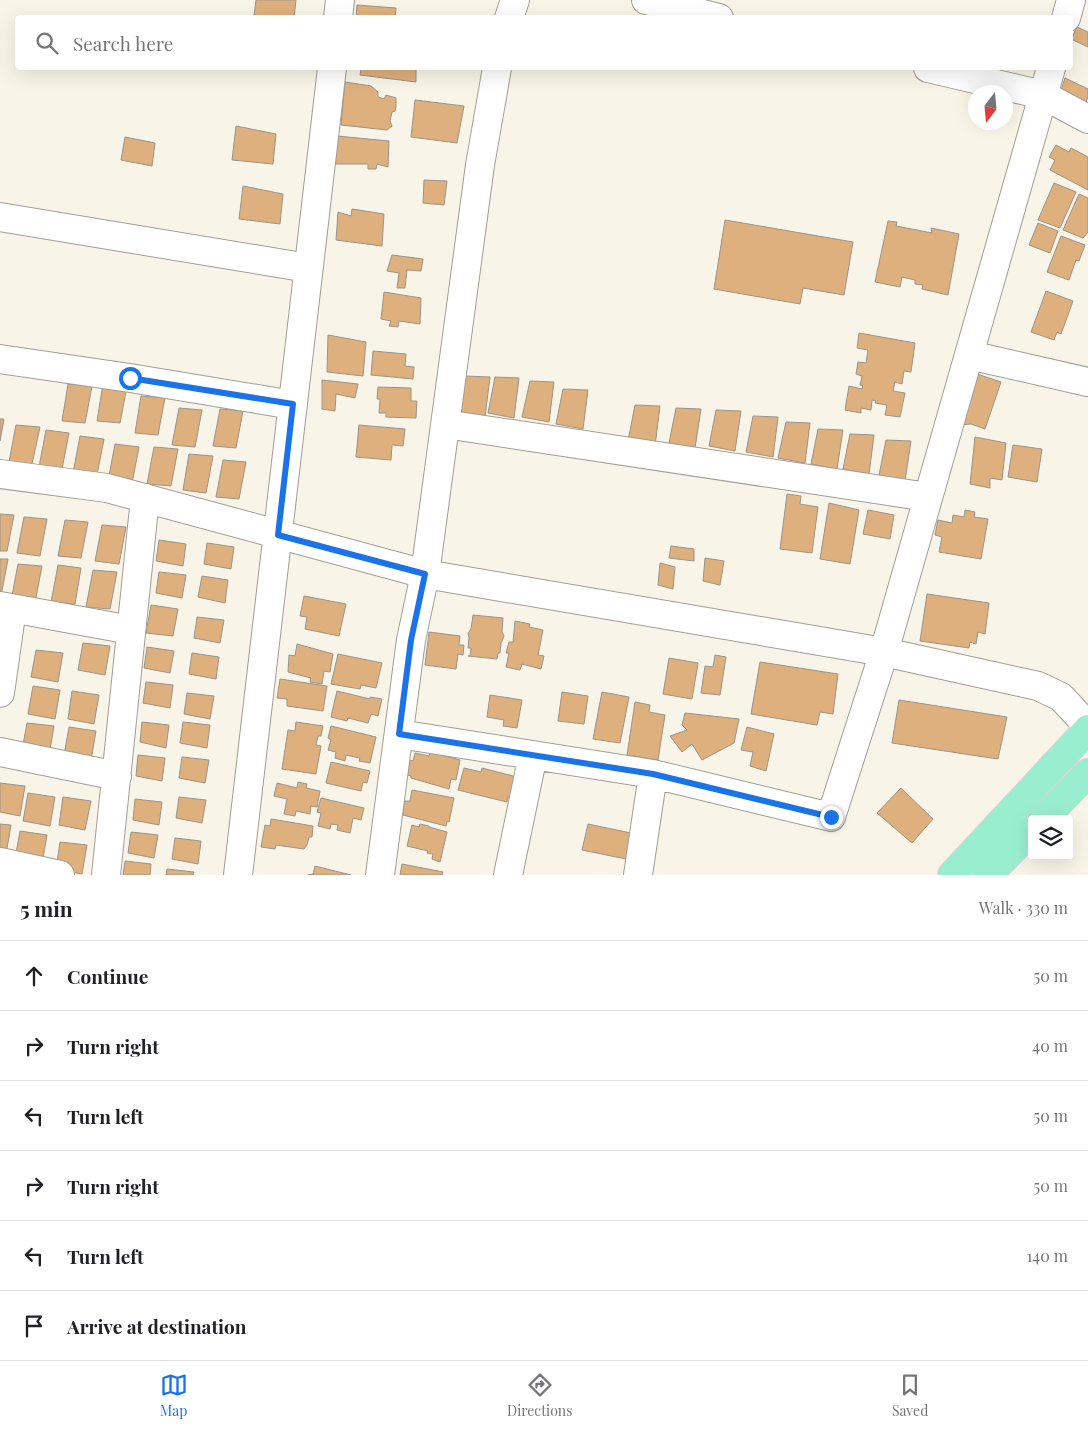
<!DOCTYPE html>
<html lang="en">
<head>
<meta charset="utf-8">
<style>
	body { margin:0; font-family:"Playfair Display",serif; background:#f6f6f6; color:#202124 }
	.controls { position:absolute; right:15px; bottom:15px; display:grid; overflow:hidden; border-radius:5px; box-shadow:0 5px 20px #0002 }
	.controls button { width:45px; height:45px; display:grid; place-items:center; padding:0; border:0; border-bottom:1px solid #e0e0e0; background:#fff; color:#202124; font:25px sans-serif }
	.compass { position:absolute; left:968px; top:85px; width:45px; height:45px; border-radius:50%; background:#fff; box-shadow:0 5px 20px #0002; rotate:196deg }
	.stop { position:absolute; width:15px; height:15px; margin:-11px; border:4px solid #1a73e8; border-radius:50%; background:#fff }
	.stop.end { background:#1a73e8; border-color:#fff; box-shadow:0 1px 5px #0008 }
	.list { margin:0; padding:0; list-style:none }
	h2 { display:flex; justify-content:space-between; align-items:center; height:65px; margin:0; padding:0 20px; font-size:21px }
	h2 small { font-size:16px; font-weight:400; color:#757577 }
	.list li { display:grid; grid-template-columns:32px 1fr auto; gap:15px; align-items:center; box-sizing:border-box; height:70px; padding:0 20px; border-top:1px solid #e0e0e0 }
	.list b { display:block; font-size:19px; white-space:nowrap }
	.list em { font-size:16px; font-style:normal; color:#757577 }
	.icon { flex:none; width:28px; height:28px; fill:none; stroke:currentColor; stroke-width:2; stroke-linecap:round; stroke-linejoin:round }
	.map { position:relative; flex:none; width:1088px; height:875px; overflow:hidden }
	.search { position:absolute; background:#fff; box-shadow:0 5px 20px #0002; left:15px; right:15px; top:15px; height:55px; display:flex; align-items:center; gap:12px; box-sizing:border-box; padding:0 18px; border-radius:5px; color:#757577; font-size:19px }
	.sheet { height:485px; background:#fff }
	nav { display:flex; justify-content:space-around; align-items:center; box-sizing:border-box; height:70px; border-top:1px solid #e0e0e0; background:#fff; font-size:14px; color:#757577 }
	nav a { display:grid; justify-items:center; gap:2px }
	nav .on { color:#1a73e8 }
	.map>svg:first-child { display:block }
</style>
</head>
<body>
<div class="map">
<svg width="1088" height="875" viewBox="0 0 1088 875">
	<rect width="100%" height="100%" fill="#f8f5e8"/>
	<!-- building -->
	<path fill="#deb07d" stroke="#9c938a" d="M 256,0 L 296,0 L 294,18 L 254,16 Z
		M 357,5 L 396,8 L 395,18 L 356,18 Z
		M 1077,27 L 1088,32 L 1088,47 L 1071,39 Z
		M 361,68 L 416,68 L 416,82 L 360,75 Z
		M 1065,78 L 1088,89 L 1088,97 L 1084,107 L 1059,96 Z
		M 345,82 L 371,86 L 378,92 L 378,97 L 384,99 L 386,95 L 396,98 L 396,106 L 395,111 L 392,112 L 390,121 L 392,126 L 387,130 L 341,125 Z
		M 415,100 L 464,106 L 457,143 L 411,137 Z
		M 236,126 L 276,134 L 273,164 L 232,160 Z
		M 337,136 L 389,141 L 388,167 L 377,164 L 376,169 L 368,169 L 368,164 L 334,164 Z
		M 125,137 L 155,143 L 152,166 L 121,160 Z
		M 1056,145 L 1069,152 L 1071,148 L 1088,157 L 1088,190 L 1050,170 L 1055,160 L 1049,157 Z
		M 424,180 L 447,181 L 444,205 L 423,203 Z
		M 1054,183 L 1076,192 L 1060,228 L 1038,220 Z
		M 243,186 L 283,194 L 280,224 L 239,219 Z
		M 1079,194 L 1088,198 L 1088,232 L 1083,238 L 1063,230 Z
		M 352,209 L 384,214 L 382,246 L 336,240 L 338,212 L 351,216 Z
		M 725,220 L 853,242 L 844,295 L 803,288 L 800,304 L 714,289 Z
		M 888,221 L 897,222 L 896,226 L 932,233 L 931,228 L 959,234 L 948,295 L 922,289 L 923,285 L 915,284 L 915,280 L 902,277 L 900,287 L 875,282 Z
		M 1038,223 L 1058,231 L 1050,253 L 1029,245 Z
		M 1061,236 L 1085,245 L 1079,261 L 1076,260 L 1069,280 L 1047,272 Z
		M 392,255 L 423,259 L 421,271 L 407,270 L 405,288 L 397,288 L 399,273 L 387,271 Z
		M 1046,291 L 1073,301 L 1061,334 L 1057,332 L 1054,340 L 1031,332 Z
		M 384,292 L 421,298 L 420,324 L 399,321 L 398,327 L 389,326 L 391,321 L 381,319 Z
		M 859,333 L 915,343 L 911,372 L 904,371 L 902,384 L 895,382 L 893,391 L 905,393 L 900,417 L 885,415 L 887,405 L 875,403 L 876,401 L 872,400 L 871,410 L 861,408 L 861,413 L 845,410 L 849,386 L 862,389 L 863,386 L 860,385 L 862,376 L 856,374 L 858,362 L 866,363 L 868,350 L 857,348 Z
		M 328,335 L 366,342 L 363,376 L 327,372 Z
		M 373,351 L 406,354 L 405,366 L 414,367 L 413,379 L 371,375 Z
		M 977,374 L 1001,382 L 985,429 L 971,424 L 960,425 Z
		M 465,376 L 490,377 L 485,417 L 458,412 Z
		M 495,377 L 519,378 L 514,418 L 488,413 Z
		M 322,380 L 358,384 L 355,398 L 336,394 L 335,411 L 322,409 Z
		M 530,381 L 554,382 L 549,422 L 522,417 Z
		M 68,384 L 92,386 L 85,423 L 62,421 Z
		M 103,384 L 127,386 L 120,423 L 97,421 Z
		M 378,387 L 411,388 L 411,401 L 417,401 L 416,418 L 386,417 L 386,413 L 379,413 L 380,399 L 377,399 Z
		M 563,389 L 588,390 L 583,429 L 556,424 Z
		M 141,396 L 165,398 L 158,435 L 135,433 Z
		M 635,405 L 660,406 L 655,446 L 628,441 Z
		M 179,408 L 202,410 L 195,447 L 172,445 Z
		M 676,408 L 701,409 L 695,448 L 669,443 Z
		M 220,409 L 243,411 L 236,448 L 213,446 Z
		M 716,410 L 741,411 L 735,451 L 709,446 Z
		M 753,416 L 778,417 L 773,457 L 746,452 Z
		M 0,419 L 4,419 L 0,441 Z
		M 786,422 L 810,423 L 805,463 L 778,458 Z
		M 16,425 L 40,427 L 32,464 L 9,462 Z
		M 359,425 L 405,429 L 403,446 L 392,445 L 391,460 L 356,457 Z
		M 818,429 L 843,430 L 837,469 L 811,464 Z
		M 46,430 L 69,433 L 62,469 L 39,467 Z
		M 850,434 L 874,435 L 869,474 L 843,469 Z
		M 80,436 L 104,439 L 97,475 L 73,473 Z
		M 975,437 L 1006,443 L 1002,480 L 990,478 L 990,488 L 970,484 Z
		M 886,440 L 911,441 L 905,481 L 879,475 Z
		M 115,444 L 139,447 L 132,483 L 108,481 Z
		M 1013,445 L 1042,449 L 1037,482 L 1008,477 Z
		M 154,447 L 178,449 L 171,486 L 147,484 Z
		M 189,454 L 213,456 L 206,493 L 183,490 Z
		M 223,460 L 246,462 L 239,499 L 216,497 Z
		M 787,494 L 801,496 L 800,504 L 818,507 L 812,553 L 780,549 Z
		M 829,503 L 859,510 L 850,564 L 820,559 Z
		M 868,510 L 894,515 L 890,539 L 863,534 Z
		M 965,510 L 975,512 L 974,517 L 988,519 L 981,559 L 939,552 L 942,537 L 935,535 L 938,520 L 952,523 L 953,515 L 964,517 Z
		M 0,514 L 14,515 L 7,551 L 0,551 Z
		M 24,517 L 47,519 L 40,556 L 17,553 Z
		M 65,520 L 88,522 L 81,558 L 58,556 Z
		M 102,525 L 126,527 L 119,564 L 95,561 Z
		M 159,540 L 186,544 L 183,566 L 156,561 Z
		M 207,543 L 234,547 L 231,569 L 204,564 Z
		M 671,546 L 694,549 L 694,561 L 669,558 Z
		M 705,558 L 724,561 L 720,585 L 703,581 Z
		M 0,559 L 8,559 L 1,596 L 0,596 Z
		M 660,563 L 675,567 L 673,589 L 658,585 Z
		M 18,564 L 42,566 L 35,603 L 11,601 Z
		M 58,565 L 81,568 L 75,604 L 51,602 Z
		M 93,570 L 117,572 L 110,609 L 86,607 Z
		M 159,572 L 186,575 L 182,598 L 156,593 Z
		M 202,576 L 228,580 L 225,603 L 198,597 Z
		M 927,594 L 989,603 L 985,634 L 978,632 L 976,644 L 970,642 L 969,648 L 920,641 Z
		M 304,596 L 346,604 L 339,636 L 305,629 L 307,617 L 300,616 Z
		M 151,605 L 178,609 L 173,636 L 146,633 Z
		M 473,615 L 503,618 L 502,632 L 504,636 L 501,643 L 500,653 L 498,653 L 497,659 L 468,656 L 470,656 L 471,648 L 468,648 L 469,638 L 468,633 L 471,629 Z
		M 197,617 L 224,620 L 220,643 L 194,638 Z
		M 515,621 L 530,624 L 529,627 L 543,630 L 538,655 L 544,656 L 541,669 L 522,664 L 520,670 L 506,667 L 509,653 L 506,653 L 509,642 L 513,642 Z
		M 429,632 L 460,636 L 459,645 L 464,645 L 463,655 L 458,654 L 456,669 L 425,665 Z
		M 83,643 L 110,646 L 105,675 L 78,670 Z
		M 297,644 L 333,654 L 330,672 L 324,671 L 322,684 L 310,682 L 311,678 L 288,672 L 289,655 L 295,656 Z
		M 147,647 L 174,651 L 170,673 L 144,668 Z
		M 36,650 L 63,653 L 58,682 L 31,677 Z
		M 192,653 L 219,657 L 216,679 L 189,674 Z
		M 338,654 L 382,663 L 376,688 L 361,685 L 360,689 L 331,684 Z
		M 715,655 L 726,657 L 720,695 L 701,693 L 705,666 L 713,667 Z
		M 669,658 L 698,663 L 692,699 L 663,694 Z
		M 760,662 L 838,674 L 833,714 L 820,712 L 817,725 L 751,714 Z
		M 280,679 L 327,686 L 323,711 L 287,706 L 287,699 L 277,698 Z
		M 146,682 L 173,685 L 170,708 L 143,703 Z
		M 33,686 L 60,690 L 55,719 L 28,714 Z
		M 72,691 L 99,695 L 94,724 L 68,719 Z
		M 337,691 L 370,699 L 370,697 L 382,699 L 378,716 L 371,714 L 368,723 L 348,718 L 347,721 L 331,717 Z
		M 562,692 L 588,696 L 584,724 L 558,721 Z
		M 602,692 L 629,697 L 620,743 L 593,739 Z
		M 187,693 L 214,696 L 210,719 L 184,714 Z
		M 490,695 L 522,700 L 517,728 L 503,726 L 504,720 L 487,717 Z
		M 899,700 L 1007,717 L 998,759 L 892,743 Z
		M 635,702 L 650,705 L 649,712 L 665,715 L 658,760 L 627,755 Z
		M 685,713 L 739,719 L 734,743 L 702,760 L 692,744 L 682,752 L 670,736 L 687,730 L 682,725 Z
		M 142,722 L 169,725 L 166,748 L 140,742 Z
		M 183,722 L 210,725 L 207,748 L 180,743 Z
		M 296,722 L 323,726 L 321,736 L 318,736 L 316,745 L 321,746 L 316,774 L 282,769 L 288,730 L 295,731 Z
		M 27,723 L 54,726 L 49,755 L 22,750 Z
		M 331,726 L 376,737 L 370,763 L 359,761 L 360,758 L 346,755 L 345,761 L 335,758 L 336,752 L 328,750 L 331,740 L 328,738 Z
		M 69,727 L 96,731 L 91,760 L 64,755 Z
		M 747,727 L 774,734 L 766,771 L 750,766 L 753,752 L 741,750 Z
		M 430,752 L 460,760 L 456,780 L 451,779 L 449,789 L 411,778 L 411,776 L 405,774 L 409,760 L 413,761 L 415,753 L 429,756 Z
		M 138,755 L 165,758 L 162,781 L 136,776 Z
		M 182,757 L 209,760 L 205,783 L 179,778 Z
		M 331,762 L 370,771 L 367,783 L 363,782 L 361,791 L 326,783 Z
		M 464,768 L 481,772 L 482,768 L 517,777 L 512,798 L 508,797 L 507,802 L 458,790 Z
		M 298,782 L 307,784 L 306,788 L 320,791 L 317,807 L 311,806 L 310,814 L 296,811 L 295,816 L 284,814 L 287,799 L 274,796 L 277,783 L 297,788 Z
		M 0,783 L 25,786 L 20,816 L 0,812 Z
		M 901,788 L 933,819 L 912,843 L 877,813 Z
		M 412,790 L 454,798 L 449,822 L 447,821 L 446,826 L 403,815 L 404,801 L 410,801 Z
		M 28,793 L 55,797 L 50,826 L 23,821 Z
		M 63,797 L 91,801 L 85,830 L 59,825 Z
		M 179,797 L 206,800 L 202,823 L 176,818 Z
		M 321,798 L 364,808 L 361,820 L 353,818 L 350,833 L 337,830 L 338,825 L 331,824 L 330,829 L 318,826 L 321,813 L 317,812 Z
		M 135,799 L 162,802 L 159,825 L 133,820 Z
		M 271,819 L 313,826 L 312,837 L 309,837 L 307,845 L 304,849 L 276,845 L 275,849 L 261,847 L 265,825 L 270,826 Z
		M 0,824 L 11,825 L 6,854 L 0,853 Z
		M 420,824 L 429,826 L 429,827 L 447,832 L 440,862 L 432,859 L 433,854 L 427,853 L 428,851 L 407,846 L 412,825 L 419,827 Z
		M 588,824 L 631,833 L 626,859 L 582,850 Z
		M 20,831 L 47,835 L 42,864 L 15,859 Z
		M 131,832 L 158,835 L 154,858 L 128,853 Z
		M 175,838 L 201,841 L 198,864 L 172,859 Z
		M 60,842 L 87,845 L 82,874 L 56,869 Z
		M 125,861 L 151,864 L 150,875 L 123,875 Z
		M 402,864 L 443,872 L 442,875 L 400,875 Z
		M 315,866 L 351,875 L 308,875 L 313,874 Z
		M 167,869 L 194,872 L 193,875 L 166,875 Z"/>
	<g fill="none" stroke-linecap="round" stroke-linejoin="round">
		<defs>
			<path id="minor" d="M 646,0 L 719,18
				M 338,18 L 340,0
				M 509,18 L 515,0
				M 1066,18 L 1071,0
				M 928,68 L 1043,95 L 1088,119
				M 0,217 L 308,268
				M 969,355 L 1088,382
				M 0,359 L 130,378 L 293,405
				M 445,424 L 928,497
				M 0,474 L 107,488 L 425,574 L 884,652 L 1038,686 L 1061,697 L 1088,726
				M 0,606 L 131,630
				M 0,693 L 12,608
				M 399,734 L 653,774
				M 0,752 L 117,776
				M 0,862 L 60,875
				M 106,875 L 145,498
				M 238,875 L 332,68
				M 380,875 L 411,640 L 425,574 L 480,165 L 497,68
				M 508,875 L 533,755
				M 638,875 L 653,774 L 831,817 L 884,652 L 1051,68"/>
			<path id="major" d="M 1043,819 L 1088,773
				M 952,875 L 1088,729
				M 988,875 L 1032,830"/>
		</defs>
		<!-- minor casing -->
		<use href="#minor" stroke="#a19e93" stroke-width="30"/>
		<!-- major casing -->
		<use href="#major" stroke="#d5d5d4" stroke-width="30"/>
		<!-- minor -->
		<use href="#minor" stroke="#fff" stroke-width="28"/>
		<!-- major -->
		<use href="#major" stroke="#9aeed0" stroke-width="28"/>
	</g>
	<g fill="none" stroke-linecap="round" stroke-linejoin="round">
		<!-- route -->
		<path stroke="#1a73e8" stroke-width="6" d="M 130,378 L 293,404 L 278,535 L 425,574 L 411,640 L 399,734 L 653,774 L 831,817"/>
	</g>
</svg>
<div class="controls">
<button><svg class="icon" aria-label="layers" viewBox="0 0 24 24"><path d="M12 4l9 5-9 5-9-5zM3 14l9 5 9-5"/></svg></button>
</div>
<svg class="compass" viewBox="-18 -18 36 36"><path d="M0-13l5 13h-10z" fill="#e53935"/><path d="M0 13l5-13h-10z" fill="#757577"/></svg>
<div class="stop" style="left:130px;top:378px"></div>
<div class="stop end" style="left:831px;top:817px"></div>
<div class="search"><svg class="icon" aria-label="search" viewBox="0 0 24 24"><circle cx="10" cy="10" r="6"/><path d="M15 15l6 6"/></svg>Search here</div>
</div>
<section class="sheet">
<h2>5 min<small>Walk · 330 m</small></h2>
<ul class="list">
<li><svg class="icon" aria-label="ahead" viewBox="0 0 24 24"><path d="M12 20V5M6 11l6-6 6 6"/></svg><div><b>Continue</b></div><em>50 m</em></li>
<li><svg class="icon" aria-label="right" viewBox="0 0 24 24"><path d="M7 20v-9h11M14 6l5 5-5 5"/></svg><div><b>Turn right</b></div><em>40 m</em></li>
<li><svg class="icon" aria-label="left" viewBox="0 0 24 24"><path d="M17 20v-9H6M10 6l-5 5 5 5"/></svg><div><b>Turn left</b></div><em>50 m</em></li>
<li><svg class="icon" aria-label="right" viewBox="0 0 24 24"><path d="M7 20v-9h11M14 6l5 5-5 5"/></svg><div><b>Turn right</b></div><em>50 m</em></li>
<li><svg class="icon" aria-label="left" viewBox="0 0 24 24"><path d="M17 20v-9H6M10 6l-5 5 5 5"/></svg><div><b>Turn left</b></div><em>140 m</em></li>
<li><svg class="icon" aria-label="arrive" viewBox="0 0 24 24"><path d="M6 21V4h12l-3 4 3 4H6"/></svg><div><b>Arrive at destination</b></div></li>
</ul>
</section>
<nav>
<a class="on"><svg class="icon" aria-label="map" viewBox="0 0 24 24"><path d="M3 6l6-2 6 2 6-2v14l-6 2-6-2-6 2zM9 4v14M15 6v14"/></svg>Map</a>
<a><svg class="icon" aria-label="directions" viewBox="0 0 24 24"><path d="M12 3l9 9-9 9-9-9zM9 14v-3h6M13 9l2 2-2 2"/></svg>Directions</a>
<a><svg class="icon" aria-label="saved" viewBox="0 0 24 24"><path d="M7 4h10v16l-5-4-5 4z"/></svg>Saved</a>
</nav>
</body>
</html>
